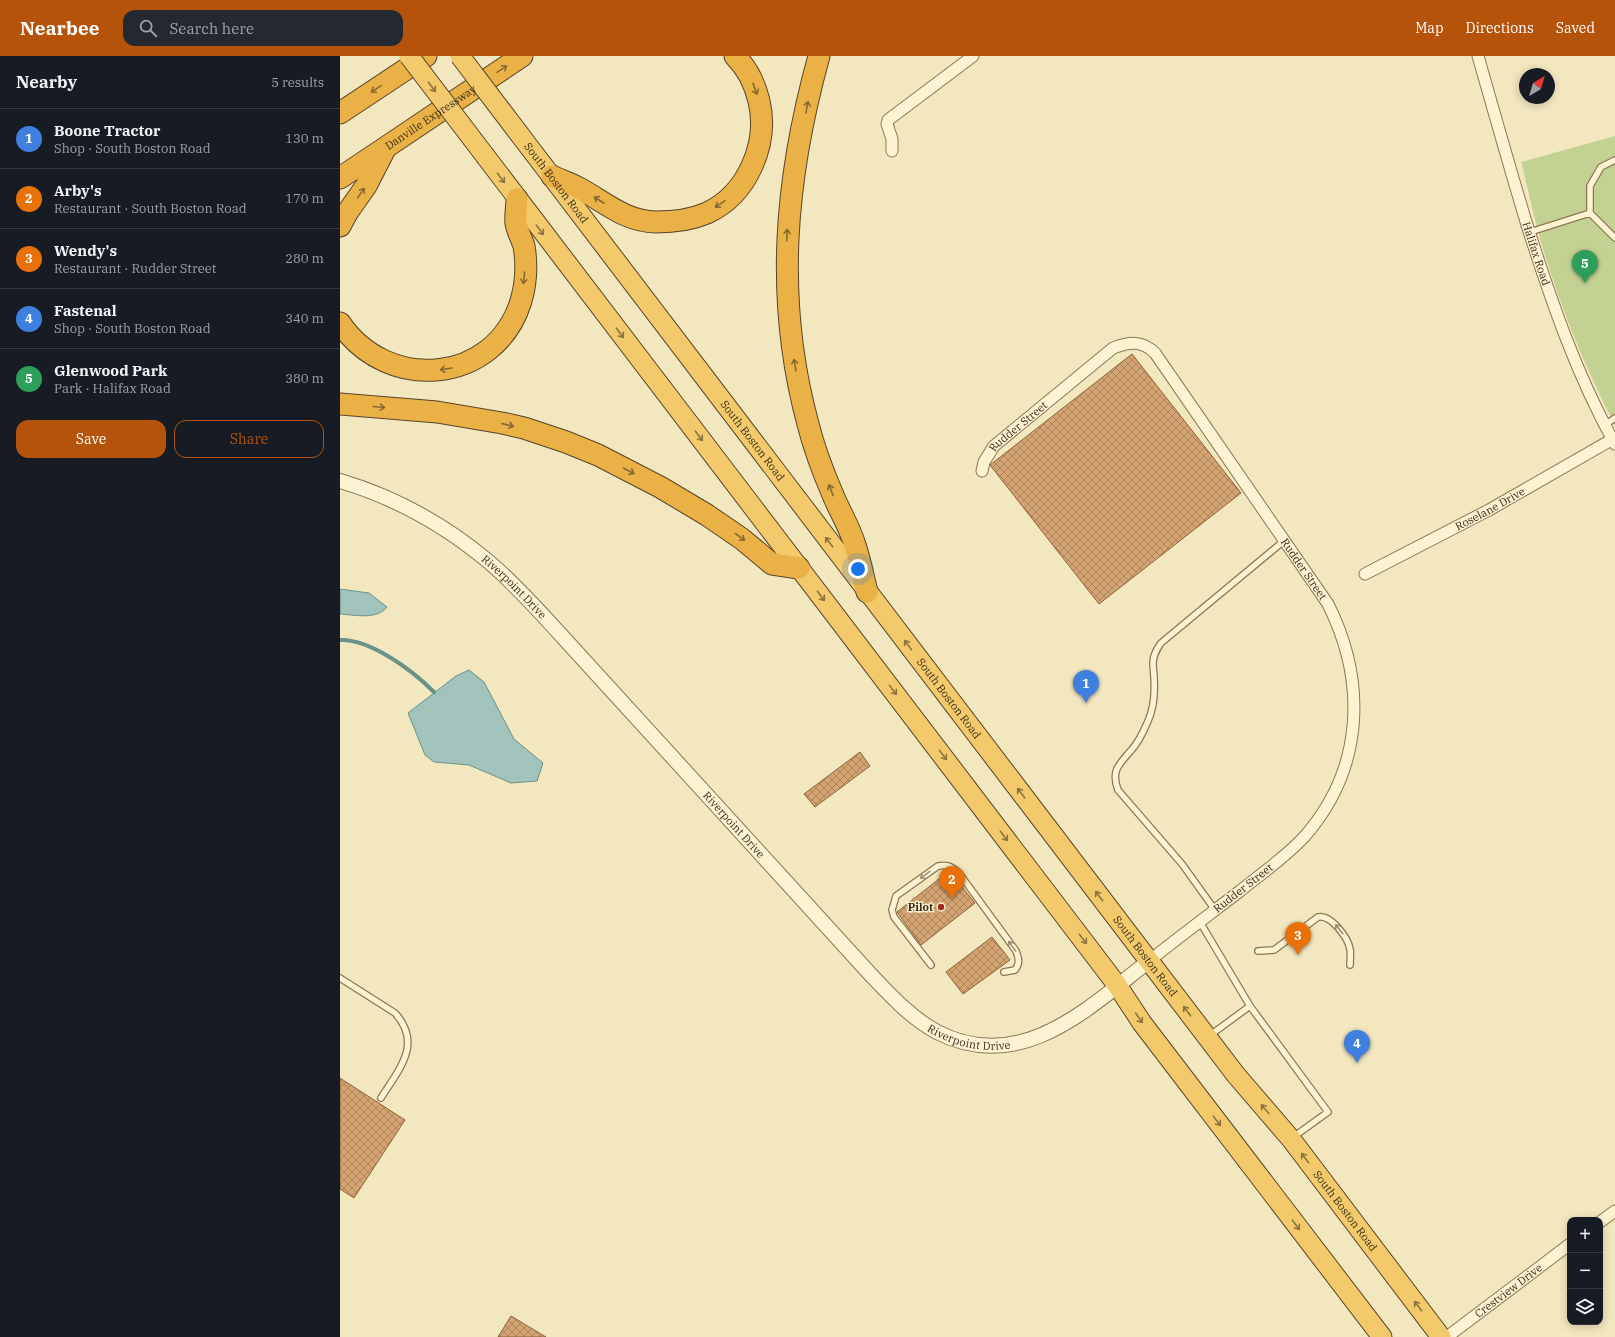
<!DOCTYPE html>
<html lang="en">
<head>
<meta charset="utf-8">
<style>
	body { margin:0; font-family:"IBM Plex Serif",serif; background:#242831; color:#f1f3f6 }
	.controls { position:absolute; right:12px; bottom:12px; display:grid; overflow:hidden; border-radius:8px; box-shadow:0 2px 10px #0003 }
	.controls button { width:36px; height:36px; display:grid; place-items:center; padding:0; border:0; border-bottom:1px solid #363941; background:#171b24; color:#f1f3f6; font:20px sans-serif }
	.compass { position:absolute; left:1179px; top:12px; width:36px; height:36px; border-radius:50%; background:#171b24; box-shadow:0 2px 10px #0003; rotate:38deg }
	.you { position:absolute; left:518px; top:513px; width:14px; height:14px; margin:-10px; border:3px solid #fff; border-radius:50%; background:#1a73e8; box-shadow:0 0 0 6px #1a73e833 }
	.badge { display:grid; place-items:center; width:26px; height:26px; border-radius:50%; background:#b45309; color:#fff; font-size:13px; font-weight:700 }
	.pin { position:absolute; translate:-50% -33px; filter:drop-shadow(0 1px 2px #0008) }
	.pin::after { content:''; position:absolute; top:21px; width:14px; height:12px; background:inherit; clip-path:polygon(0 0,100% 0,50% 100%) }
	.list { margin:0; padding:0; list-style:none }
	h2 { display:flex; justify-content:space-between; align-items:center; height:52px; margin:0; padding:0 16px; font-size:17px }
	h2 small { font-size:13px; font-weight:400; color:#9ea1a6 }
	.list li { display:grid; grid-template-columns:26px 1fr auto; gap:12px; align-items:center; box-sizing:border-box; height:60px; padding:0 16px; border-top:1px solid #363941 }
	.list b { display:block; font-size:15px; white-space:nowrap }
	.list p { margin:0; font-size:13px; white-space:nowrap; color:#9ea1a6 }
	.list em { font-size:13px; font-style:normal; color:#9ea1a6 }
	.actions { display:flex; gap:8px; padding:12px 16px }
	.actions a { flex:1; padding:9px 0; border:1px solid #b45309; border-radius:12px; text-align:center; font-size:14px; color:#b45309 }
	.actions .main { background:#b45309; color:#fff }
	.icon { flex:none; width:22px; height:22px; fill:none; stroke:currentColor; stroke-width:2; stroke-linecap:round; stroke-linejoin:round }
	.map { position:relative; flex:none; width:1275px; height:1281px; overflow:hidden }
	header { display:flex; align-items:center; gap:24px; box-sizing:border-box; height:56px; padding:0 20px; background:#b45309; color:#fff }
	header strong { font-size:19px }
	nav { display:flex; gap:22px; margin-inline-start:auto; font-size:14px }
	.search { width:280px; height:36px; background:#242831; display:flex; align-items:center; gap:10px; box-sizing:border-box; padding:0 14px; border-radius:12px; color:#9ea1a6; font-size:15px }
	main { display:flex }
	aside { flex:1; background:#171b24 }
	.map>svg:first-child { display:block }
</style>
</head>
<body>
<header>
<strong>Nearbee</strong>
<div class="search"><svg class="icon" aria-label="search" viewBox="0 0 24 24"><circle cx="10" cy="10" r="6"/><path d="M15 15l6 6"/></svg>Search here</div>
<nav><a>Map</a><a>Directions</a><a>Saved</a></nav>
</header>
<main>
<aside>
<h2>Nearby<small>5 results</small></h2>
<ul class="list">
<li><span class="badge" style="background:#3f7fe0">1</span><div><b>Boone Tractor</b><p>Shop · South Boston Road</p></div><em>130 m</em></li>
<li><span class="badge" style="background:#e8710a">2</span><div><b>Arby's</b><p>Restaurant · South Boston Road</p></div><em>170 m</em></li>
<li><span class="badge" style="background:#e8710a">3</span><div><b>Wendy's</b><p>Restaurant · Rudder Street</p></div><em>280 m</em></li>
<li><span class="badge" style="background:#3f7fe0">4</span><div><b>Fastenal</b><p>Shop · South Boston Road</p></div><em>340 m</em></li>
<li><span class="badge" style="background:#2e9e5b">5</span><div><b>Glenwood Park</b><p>Park · Halifax Road</p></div><em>380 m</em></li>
</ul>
<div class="actions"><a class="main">Save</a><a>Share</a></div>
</aside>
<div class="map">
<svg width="1275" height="1281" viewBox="0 0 1275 1281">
	<defs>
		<pattern id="building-cross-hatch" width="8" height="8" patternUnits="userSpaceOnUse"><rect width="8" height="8" fill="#d3a371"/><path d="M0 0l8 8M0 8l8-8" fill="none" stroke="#ac855c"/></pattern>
	</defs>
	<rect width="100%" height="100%" fill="#f2e7bf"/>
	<!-- park -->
	<path fill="#c3d192" d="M 1275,80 L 1275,369 C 1244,310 1219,247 1200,183 C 1193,158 1188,132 1181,106 Z"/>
	<!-- water -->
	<path fill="#a2c3bc" stroke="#69928b" d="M 0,533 L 29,537 L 47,551 C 37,564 15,559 0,558 Z
		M 129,614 L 144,626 L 174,683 L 203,707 L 197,725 L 171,727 L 129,709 L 94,706 L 85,699 L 68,657 L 116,620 Z"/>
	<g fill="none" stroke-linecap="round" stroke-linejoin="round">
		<!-- stream -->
		<path stroke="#69928b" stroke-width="4" d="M 0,584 C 31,583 73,615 94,636"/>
	</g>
	<!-- building -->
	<path fill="url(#building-cross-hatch)" stroke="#8d6239" d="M 792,298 L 901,437 L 759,548 L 650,409 Z
		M 520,696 L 530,710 L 475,751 L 464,738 Z
		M 609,815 L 635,847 L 581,889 L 557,856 Z
		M 652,881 L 670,904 L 623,938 L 606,916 Z
		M 0,1022 L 65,1064 L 14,1142 L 0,1133 Z
		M 171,1260 L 206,1281 L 158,1281 Z"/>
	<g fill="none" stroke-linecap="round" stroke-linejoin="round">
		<defs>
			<path id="service" d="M 1250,157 L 1250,130 L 1261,111 L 1275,104
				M 1190,176 L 1250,157 L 1275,182
				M 1265,369 L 1275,362
				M 875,854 L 842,808 L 778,734 C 770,713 781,707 793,692 C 800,684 804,674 808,665 C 814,652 815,637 814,622 C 814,617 813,612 813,607 C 813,599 817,593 821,587 L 945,484
				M 860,866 L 910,950
				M 918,895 L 934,894 L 978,861 C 991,858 1008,882 1010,893 C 1011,898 1010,904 1010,909
				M 591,909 L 554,861 L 552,854 L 556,840 L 598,810 C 608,808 612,811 619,817 L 676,895 C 679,903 680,907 675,914 L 664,916
				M 0,922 L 55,957 C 83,988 59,1013 41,1042
				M 869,980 L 910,950 L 988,1056 L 952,1082"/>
			<g id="minor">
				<path id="s1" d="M 1138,0 C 1154,56 1170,113 1187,169 C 1211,244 1236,318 1275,388"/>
				<path d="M 552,95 L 552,83 L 547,68 L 548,64 L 633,0"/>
				<path id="s2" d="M 642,415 L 644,406 L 654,390 L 773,292 C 789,286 802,284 815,297 L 988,548 C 1027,626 1024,712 965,780 C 946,801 922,817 900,835 C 870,858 839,881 809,905"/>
				<path id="s3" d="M 1025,518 L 1149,454 L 1273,383"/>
				<path d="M 1260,1166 L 1275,1155"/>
				<path id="s4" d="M 1107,1281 L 1230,1188"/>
			</g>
			<g id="tertiary">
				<path id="s5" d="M 0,425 C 54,441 105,469 149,506 C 175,528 198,554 221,579 L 531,919 C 550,939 571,962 597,976 C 681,1019 747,953 809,905"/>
			</g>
			<g id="trunk">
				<path id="s6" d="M 180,79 L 896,1019 L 951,1083 L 1101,1281"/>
				<path d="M 146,101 L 777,929 L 802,967 L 1042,1281"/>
			</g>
			<g id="motorway">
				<path d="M 479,0 C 445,123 434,243 468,368 C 474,392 483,416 493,439 C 500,456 510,472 515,489 C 520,504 523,520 527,536"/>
				<path d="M 0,57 L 86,0"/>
				<path d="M 212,120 C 220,124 229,127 237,131 C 264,145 283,165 316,166 C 334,166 351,164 367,157 C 408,138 429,87 419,45 C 415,28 407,12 395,0"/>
				<path id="s7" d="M 0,122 L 182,0"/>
				<path d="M 0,170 L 7,157 L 26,130 L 45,93"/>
				<path d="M 0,267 C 47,337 155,329 181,245 C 186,228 187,208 184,190 C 182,183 177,175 176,167 C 175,160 177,150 177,143"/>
				<path d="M 0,348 L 97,356 L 162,367 L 184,372 L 226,386 L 258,399 L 320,431 L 367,459 L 402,483 L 432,508 L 459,512"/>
			</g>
		</defs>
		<!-- service casing -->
		<use href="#service" stroke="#8c7755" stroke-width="8"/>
		<!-- minor casing -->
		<use href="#minor" stroke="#8c7755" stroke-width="13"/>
		<!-- tertiary casing -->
		<use href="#tertiary" stroke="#8c7755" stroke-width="16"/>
		<!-- trunk casing -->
		<use href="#trunk" stroke="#59442a" stroke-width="21"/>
		<!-- motorway casing -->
		<use href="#motorway" stroke="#59442a" stroke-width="23"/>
		<!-- service -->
		<use href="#service" stroke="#fcf3d3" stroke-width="5.5"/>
		<!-- minor -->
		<use href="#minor" stroke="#fcf3d3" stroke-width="11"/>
		<!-- tertiary -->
		<use href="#tertiary" stroke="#fcf3d3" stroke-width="14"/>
		<!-- trunk -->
		<use href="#trunk" stroke="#f2ca6c" stroke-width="19"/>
		<!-- motorway -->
		<use href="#motorway" stroke="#eab147" stroke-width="21"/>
		<defs>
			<path id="trunk-bridge" d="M 69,0 L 146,101
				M 120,0 L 180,79"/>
		</defs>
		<!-- trunk-bridge casing -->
		<use href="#trunk-bridge" stroke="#59442a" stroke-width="21" stroke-linecap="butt"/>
		<!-- trunk-bridge -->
		<use href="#trunk-bridge" stroke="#f2ca6c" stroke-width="19"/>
	</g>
	<!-- one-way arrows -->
	<defs><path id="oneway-shaft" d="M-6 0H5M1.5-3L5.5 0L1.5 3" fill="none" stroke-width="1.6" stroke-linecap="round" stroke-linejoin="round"/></defs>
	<g stroke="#89682f">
		<use href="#oneway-shaft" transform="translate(162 13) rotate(-34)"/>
		<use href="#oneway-shaft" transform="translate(36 33) rotate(146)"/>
		<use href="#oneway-shaft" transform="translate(415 33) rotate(70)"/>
		<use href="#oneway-shaft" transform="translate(467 51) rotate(-79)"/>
		<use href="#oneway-shaft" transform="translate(21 137) rotate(-55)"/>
		<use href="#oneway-shaft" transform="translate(259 144) rotate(-147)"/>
		<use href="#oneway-shaft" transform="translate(380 148) rotate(145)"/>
		<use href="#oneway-shaft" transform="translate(447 179) rotate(-87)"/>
		<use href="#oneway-shaft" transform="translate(184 222) rotate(96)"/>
		<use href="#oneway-shaft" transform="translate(455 309) rotate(-99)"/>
		<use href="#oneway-shaft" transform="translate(106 313) rotate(171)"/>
		<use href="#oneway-shaft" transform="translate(39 351) rotate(5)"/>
		<use href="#oneway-shaft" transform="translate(168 369) rotate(13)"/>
		<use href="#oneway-shaft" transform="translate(289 415) rotate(27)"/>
		<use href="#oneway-shaft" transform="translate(491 434) rotate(-111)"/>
		<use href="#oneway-shaft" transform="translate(400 481) rotate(36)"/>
	</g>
	<g stroke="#8d743f">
		<use href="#oneway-shaft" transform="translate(92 31) rotate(53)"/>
		<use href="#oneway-shaft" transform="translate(161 122) rotate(53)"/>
		<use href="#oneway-shaft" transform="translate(200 174) rotate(53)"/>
		<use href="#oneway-shaft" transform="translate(280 277) rotate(53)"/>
		<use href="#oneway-shaft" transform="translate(359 380) rotate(53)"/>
		<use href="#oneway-shaft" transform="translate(489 486) rotate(-127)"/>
		<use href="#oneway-shaft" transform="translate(481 540) rotate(53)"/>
		<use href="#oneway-shaft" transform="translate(568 589) rotate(-127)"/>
		<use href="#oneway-shaft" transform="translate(553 634) rotate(52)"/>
		<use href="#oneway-shaft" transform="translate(603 699) rotate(53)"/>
		<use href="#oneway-shaft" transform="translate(681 737) rotate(-127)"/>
		<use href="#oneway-shaft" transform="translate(664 780) rotate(53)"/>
		<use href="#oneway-shaft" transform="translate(759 840) rotate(-127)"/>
		<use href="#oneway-shaft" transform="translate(743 883) rotate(53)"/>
		<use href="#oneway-shaft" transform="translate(847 955) rotate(-127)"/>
		<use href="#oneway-shaft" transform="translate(799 962) rotate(56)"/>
		<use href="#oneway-shaft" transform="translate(925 1053) rotate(-130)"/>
		<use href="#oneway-shaft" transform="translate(877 1065) rotate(53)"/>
		<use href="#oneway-shaft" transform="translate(965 1102) rotate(-127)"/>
		<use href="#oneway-shaft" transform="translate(956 1169) rotate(53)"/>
		<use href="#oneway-shaft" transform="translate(1078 1250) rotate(-127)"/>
	</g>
	<g stroke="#9b9077">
		<use href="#oneway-shaft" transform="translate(585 819) rotate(144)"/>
		<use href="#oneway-shaft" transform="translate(999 873) rotate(-129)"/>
		<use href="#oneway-shaft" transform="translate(672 890) rotate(-125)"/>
	</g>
	<!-- markers -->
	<circle fill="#a02b20" stroke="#f8f0cf" stroke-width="1.5" cx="601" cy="851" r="4"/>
	<g text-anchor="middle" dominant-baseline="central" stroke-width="3" stroke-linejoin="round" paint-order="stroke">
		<!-- street labels -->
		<g font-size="11" fill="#3a2d1b" stroke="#f8f0cf">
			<text stroke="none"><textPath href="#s7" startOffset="109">Danville Expressway</textPath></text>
			<text stroke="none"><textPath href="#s6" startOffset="60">South Boston Road</textPath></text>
			<text stroke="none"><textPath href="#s1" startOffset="206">Halifax Road</textPath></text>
			<text stroke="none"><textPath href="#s2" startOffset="59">Rudder Street</textPath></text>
			<text stroke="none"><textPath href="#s6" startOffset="384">South Boston Road</textPath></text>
			<text stroke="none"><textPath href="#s3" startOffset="141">Roselane Drive</textPath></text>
			<text stroke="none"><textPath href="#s2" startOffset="490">Rudder Street</textPath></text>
			<text stroke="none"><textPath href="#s5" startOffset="206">Riverpoint Drive</textPath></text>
			<text stroke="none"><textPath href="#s6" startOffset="708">South Boston Road</textPath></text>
			<text stroke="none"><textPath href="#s5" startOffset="530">Riverpoint Drive</textPath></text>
			<text transform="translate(903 832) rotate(-38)">Rudder Street</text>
			<text stroke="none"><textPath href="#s6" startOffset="1032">South Boston Road</textPath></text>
			<text stroke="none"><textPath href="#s5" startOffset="854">Riverpoint Drive</textPath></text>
			<text stroke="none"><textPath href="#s6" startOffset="1356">South Boston Road</textPath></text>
			<text stroke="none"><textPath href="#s4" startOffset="77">Crestview Drive</textPath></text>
		</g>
		<!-- poi labels -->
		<g font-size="11" font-weight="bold" fill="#3a2d1b" stroke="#f8f0cf" text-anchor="end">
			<text x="593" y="851">Pilot</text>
		</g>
	</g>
</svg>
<div class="controls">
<button>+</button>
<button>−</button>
<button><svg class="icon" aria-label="layers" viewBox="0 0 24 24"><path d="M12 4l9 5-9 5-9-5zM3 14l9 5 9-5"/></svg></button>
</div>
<svg class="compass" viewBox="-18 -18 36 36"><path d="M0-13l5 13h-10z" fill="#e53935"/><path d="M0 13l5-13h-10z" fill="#9ea1a6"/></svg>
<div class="you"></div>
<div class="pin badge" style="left:746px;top:647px;background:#3f7fe0">1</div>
<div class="pin badge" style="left:612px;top:843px;background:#e8710a">2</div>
<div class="pin badge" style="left:958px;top:899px;background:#e8710a">3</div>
<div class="pin badge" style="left:1017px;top:1007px;background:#3f7fe0">4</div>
<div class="pin badge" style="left:1245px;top:227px;background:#2e9e5b">5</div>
</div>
</main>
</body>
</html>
